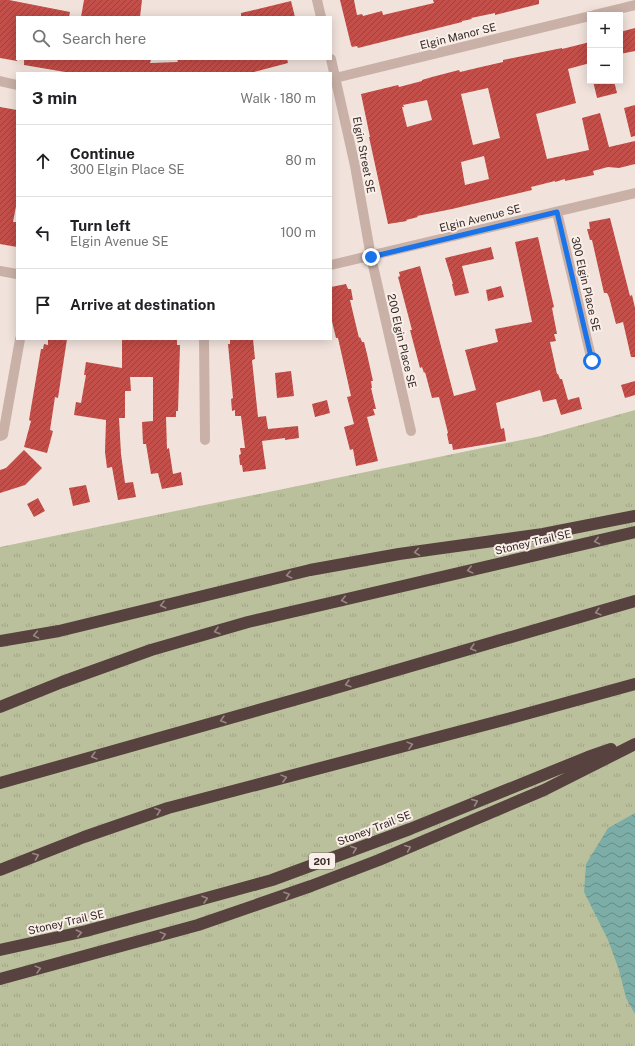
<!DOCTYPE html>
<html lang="en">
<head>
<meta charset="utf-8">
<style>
	body { margin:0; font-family:"Public Sans",sans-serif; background:#f2f2f2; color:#202124 }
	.controls { position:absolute; right:12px; top:12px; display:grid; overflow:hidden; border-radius:0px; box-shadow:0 2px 10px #0003 }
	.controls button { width:36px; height:36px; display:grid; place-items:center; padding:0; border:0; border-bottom:1px solid #e0e0e0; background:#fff; color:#202124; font:20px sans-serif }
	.stop { position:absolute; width:12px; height:12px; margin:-9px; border:3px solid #1a73e8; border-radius:50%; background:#fff }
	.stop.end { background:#1a73e8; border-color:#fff; box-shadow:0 1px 4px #0008 }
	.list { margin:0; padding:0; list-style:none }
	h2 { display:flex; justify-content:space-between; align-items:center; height:52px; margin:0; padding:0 16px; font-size:17px }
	h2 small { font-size:13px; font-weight:400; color:#757577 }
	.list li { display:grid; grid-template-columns:26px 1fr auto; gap:12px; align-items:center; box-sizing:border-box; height:72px; padding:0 16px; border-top:1px solid #e0e0e0 }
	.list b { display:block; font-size:15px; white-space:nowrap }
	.list p { margin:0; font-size:13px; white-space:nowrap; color:#757577 }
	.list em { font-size:13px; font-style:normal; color:#757577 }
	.icon { flex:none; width:22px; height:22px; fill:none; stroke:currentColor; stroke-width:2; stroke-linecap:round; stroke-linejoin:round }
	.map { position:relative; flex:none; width:635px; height:1046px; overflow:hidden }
	.search { position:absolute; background:#fff; box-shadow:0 2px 10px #0003; left:16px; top:16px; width:316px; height:44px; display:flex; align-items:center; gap:10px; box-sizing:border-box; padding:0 14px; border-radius:0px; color:#757577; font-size:15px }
	.panel { position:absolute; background:#fff; box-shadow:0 2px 10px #0003; left:16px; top:72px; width:316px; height:268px; border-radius:0px }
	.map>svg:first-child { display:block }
</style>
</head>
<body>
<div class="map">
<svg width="635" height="1046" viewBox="0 0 635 1046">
	<defs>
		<pattern id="grass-tufts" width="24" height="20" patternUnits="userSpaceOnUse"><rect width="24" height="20" fill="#bbc09c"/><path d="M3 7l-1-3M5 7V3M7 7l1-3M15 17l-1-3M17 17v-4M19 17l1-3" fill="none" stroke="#a1a586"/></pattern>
		<pattern id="water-waves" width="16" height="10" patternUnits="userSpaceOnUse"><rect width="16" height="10" fill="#7cada6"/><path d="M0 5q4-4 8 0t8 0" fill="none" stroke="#668d87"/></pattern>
		<pattern id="building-hatch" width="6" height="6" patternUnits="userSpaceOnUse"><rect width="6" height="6" fill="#c24f49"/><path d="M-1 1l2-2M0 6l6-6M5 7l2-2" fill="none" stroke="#9e423d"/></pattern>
	</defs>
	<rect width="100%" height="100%" fill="#f1e3dc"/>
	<!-- grass -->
	<path fill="url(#grass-tufts)" d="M 635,410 L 635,1046 L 0,1046 L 0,547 L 541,436 Z"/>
	<!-- water -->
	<path fill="url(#water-waves)" d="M 635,813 L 635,1014 L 626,998 L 619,970 L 608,940 L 584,892 L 586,864 L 608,828 Z"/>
	<!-- building -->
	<path fill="url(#building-hatch)" fill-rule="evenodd" d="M 0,0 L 9,0 L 70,12 L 69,17 L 17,17 L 17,61 L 0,58 Z
		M 84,0 L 142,0 L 140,17 L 81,17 Z
		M 340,0 L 354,0 L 357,15 L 362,14 L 363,16 L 382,11 L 383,15 L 434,3 L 433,0 L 539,0 L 539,4 L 495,15 L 495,13 L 471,18 L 472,19 L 462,21 L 462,22 L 358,48 L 357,46 L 352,47 L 351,45 Z
		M 291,1 L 295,17 L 241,17 L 241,13 Z
		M 635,28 L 635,51 L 620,54 L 620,32 Z
		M 590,42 L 590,63 L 568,69 L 576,103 L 536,114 L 547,159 L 589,150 L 582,118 L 600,113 L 609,147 L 635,141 L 635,164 L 619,168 L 608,167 L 593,171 L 594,175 L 565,181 L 565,179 L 555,182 L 555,181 L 531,187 L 532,190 L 452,209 L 417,216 L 418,217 L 406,220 L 407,221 L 388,224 L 369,137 L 370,137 L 361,94 L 398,85 L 399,87 L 422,81 L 422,80 L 432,77 L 459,70 L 460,72 L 481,67 L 503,62 L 503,60 L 562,48 L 562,49 ZM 488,88 L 500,138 L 473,145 L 461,94 ZM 427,100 L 432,120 L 407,127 L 402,107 L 404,107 L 403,105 ZM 484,156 L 489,179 L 465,185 L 461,162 Z
		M 24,59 L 143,59 L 151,60 L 150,63 L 178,62 L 177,59 L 287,59 L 288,63 L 250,73 L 71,73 L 24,65 Z
		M 593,81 L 614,81 L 617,93 L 597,98 Z
		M 635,105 L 635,136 L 631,137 L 624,108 Z
		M 0,107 L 17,110 L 17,201 L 13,222 L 17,222 L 17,247 L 0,244 Z
		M 610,218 L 630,296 L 632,295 L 635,308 L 635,357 L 631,357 L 623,322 L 616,324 L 609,297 L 607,293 L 604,293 L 592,240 L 590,240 L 587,229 L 590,229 L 589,222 Z
		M 538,237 L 554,307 L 552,308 L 557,334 L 554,334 L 556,341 L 550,342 L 557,374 L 558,374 L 560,379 L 562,379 L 568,400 L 579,397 L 582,409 L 561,415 L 556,399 L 543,402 L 540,390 L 496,403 L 501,429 L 504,428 L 506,441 L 453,450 L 452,444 L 449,444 L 447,434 L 448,433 L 439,397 L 432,398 L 425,372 L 424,373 L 422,367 L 420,368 L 410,330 L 412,330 L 398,277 L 400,276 L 399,272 L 420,266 L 454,396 L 476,390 L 465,350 L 498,342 L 495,329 L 532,322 L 515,242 Z
		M 491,247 L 494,259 L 462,266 L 469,293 L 455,296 L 452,284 L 453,284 L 445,258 Z
		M 346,284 L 348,289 L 351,289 L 353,300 L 350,300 L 359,338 L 360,337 L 362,342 L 364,342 L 367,354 L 373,381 L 371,381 L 372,388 L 371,388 L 376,409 L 373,409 L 375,415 L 367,417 L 378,461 L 356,466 L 353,449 L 350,450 L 344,427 L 354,424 L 347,397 L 351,396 L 338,338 L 336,338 L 331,317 L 331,287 Z
		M 501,286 L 504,297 L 488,301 L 486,290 Z
		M 48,339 L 67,339 L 58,398 L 55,397 L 50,430 L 53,431 L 47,453 L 24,447 L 31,421 L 29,420 L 41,349 L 43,349 L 44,344 L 48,345 Z
		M 122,339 L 177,339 L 177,345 L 180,345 L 178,411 L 176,411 L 176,417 L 166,417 L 167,449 L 169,448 L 173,474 L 181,472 L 183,485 L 162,489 L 158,473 L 151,474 L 146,444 L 143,444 L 142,422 L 153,421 L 153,377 L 130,377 L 131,391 L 125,391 L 125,418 L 119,418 L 121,454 L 125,483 L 133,482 L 136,497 L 118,500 L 112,467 L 107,468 L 105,452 L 106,420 L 74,415 L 76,402 L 81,403 L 86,375 L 84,375 L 86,362 L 122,368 Z
		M 230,339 L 253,339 L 255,359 L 252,360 L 258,417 L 266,416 L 268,429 L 298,426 L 299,438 L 285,440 L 285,438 L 262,441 L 266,469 L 243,472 L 242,465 L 240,465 L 239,455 L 241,454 L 240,448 L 245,448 L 241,416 L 235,416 L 235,410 L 232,411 L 231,399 L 233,398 L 228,344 L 230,344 Z
		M 291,371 L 294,396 L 277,398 L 275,373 Z
		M 635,381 L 635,395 L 625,398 L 621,385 Z
		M 327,400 L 330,413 L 315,417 L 312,404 Z
		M 24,450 L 42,468 L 25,485 L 0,493 L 0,470 L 6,468 Z
		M 86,485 L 90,502 L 73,506 L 69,488 Z
		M 38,498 L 45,511 L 34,517 L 27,504 Z"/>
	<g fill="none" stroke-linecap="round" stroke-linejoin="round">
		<!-- minor -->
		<path stroke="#c9b1a8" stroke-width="10" d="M 317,0 L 321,17
			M 594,15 L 635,5
			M 331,59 L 355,166 L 371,257 L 411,431
			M 331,79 L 590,16
			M 0,81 L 17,85
			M 557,212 L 592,361
			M 331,265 L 635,193
			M 0,271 L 17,274
			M 204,339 L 205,440
			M 0,436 L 3,435 L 20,339"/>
		<!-- motorway -->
		<path stroke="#57423f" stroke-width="12" d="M 0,641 L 59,631 L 310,570 L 399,554 L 543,534 L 635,516
			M 0,707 L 62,682 L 151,650 L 248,622 L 635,532
			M 0,783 L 308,696 L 635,601
			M 0,870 L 84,837 L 168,808 L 511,718 L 635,684
			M 0,950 L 86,931 L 272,880 L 410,829 L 588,757 L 611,749
			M 0,979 L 198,925 L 311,886 L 379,860 L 544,790 L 635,744"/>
	</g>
	<!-- one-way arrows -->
	<defs><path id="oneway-chevron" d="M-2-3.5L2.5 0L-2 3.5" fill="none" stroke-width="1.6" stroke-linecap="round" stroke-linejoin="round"/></defs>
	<g stroke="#988783">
		<use href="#oneway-chevron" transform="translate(597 541) rotate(167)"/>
		<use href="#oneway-chevron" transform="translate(417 552) rotate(172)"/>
		<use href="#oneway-chevron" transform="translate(470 570) rotate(167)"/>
		<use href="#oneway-chevron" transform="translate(289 575) rotate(167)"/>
		<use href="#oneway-chevron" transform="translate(344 600) rotate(167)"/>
		<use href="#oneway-chevron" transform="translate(163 605) rotate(166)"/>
		<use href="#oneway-chevron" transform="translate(598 612) rotate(164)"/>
		<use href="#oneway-chevron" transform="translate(217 631) rotate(164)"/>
		<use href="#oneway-chevron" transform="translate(36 635) rotate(170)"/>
		<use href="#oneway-chevron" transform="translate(473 648) rotate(164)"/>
		<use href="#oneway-chevron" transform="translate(348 684) rotate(164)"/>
		<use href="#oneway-chevron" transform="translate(223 720) rotate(164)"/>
		<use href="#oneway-chevron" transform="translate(410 745) rotate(-15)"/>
		<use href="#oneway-chevron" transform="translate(94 756) rotate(165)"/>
		<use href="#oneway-chevron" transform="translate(284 778) rotate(-15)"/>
		<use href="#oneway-chevron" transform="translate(475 802) rotate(-22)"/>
		<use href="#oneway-chevron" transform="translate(158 811) rotate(-19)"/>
		<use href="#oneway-chevron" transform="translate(408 848) rotate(-23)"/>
		<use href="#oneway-chevron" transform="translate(354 849) rotate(-20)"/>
		<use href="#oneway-chevron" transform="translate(36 856) rotate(-22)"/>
		<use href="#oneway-chevron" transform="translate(287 895) rotate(-19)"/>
		<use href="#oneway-chevron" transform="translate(205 899) rotate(-16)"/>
		<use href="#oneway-chevron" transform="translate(79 933) rotate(-13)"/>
		<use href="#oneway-chevron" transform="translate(163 935) rotate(-15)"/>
		<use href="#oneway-chevron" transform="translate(38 969) rotate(-15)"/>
	</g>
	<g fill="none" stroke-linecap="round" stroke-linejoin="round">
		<!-- route -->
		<path stroke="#1a73e8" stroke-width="5" d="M 371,257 L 557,212 L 592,361"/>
	</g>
	<g text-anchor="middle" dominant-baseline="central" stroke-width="4" stroke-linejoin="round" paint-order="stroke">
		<!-- shield labels -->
		<rect fill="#f9eee8" stroke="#706562" stroke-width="1" x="309" y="853" width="26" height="16" rx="3"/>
		<g font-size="10" font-weight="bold" fill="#362a28">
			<text x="322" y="861">201</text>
		</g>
		<!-- street labels -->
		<g font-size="11" fill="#362a28" stroke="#f9eee8">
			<text transform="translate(458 36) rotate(-14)">Elgin Manor SE</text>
			<text transform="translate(364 155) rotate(79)">Elgin Street SE</text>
			<text transform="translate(480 218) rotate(-14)">Elgin Avenue SE</text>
			<text transform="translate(586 284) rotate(77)">300 Elgin Place SE</text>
			<text transform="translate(402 341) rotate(77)">200 Elgin Place SE</text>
			<text transform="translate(533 542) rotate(-13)">Stoney Trail SE</text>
			<text transform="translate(374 828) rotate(-21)">Stoney Trail SE</text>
			<text transform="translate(66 922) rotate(-13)">Stoney Trail SE</text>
		</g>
	</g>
</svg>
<div class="controls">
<button>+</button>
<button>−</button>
</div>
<div class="stop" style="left:592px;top:361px"></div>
<div class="stop end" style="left:371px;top:257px"></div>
<div class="search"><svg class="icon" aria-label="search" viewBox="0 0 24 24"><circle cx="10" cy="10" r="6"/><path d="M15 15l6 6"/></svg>Search here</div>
<section class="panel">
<h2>3 min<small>Walk · 180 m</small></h2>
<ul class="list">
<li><svg class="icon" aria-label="ahead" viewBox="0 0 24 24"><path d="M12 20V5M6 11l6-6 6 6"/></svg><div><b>Continue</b><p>300 Elgin Place SE</p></div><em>80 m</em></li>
<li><svg class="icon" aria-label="left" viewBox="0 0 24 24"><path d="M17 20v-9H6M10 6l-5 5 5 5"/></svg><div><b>Turn left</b><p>Elgin Avenue SE</p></div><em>100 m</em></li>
<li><svg class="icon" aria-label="arrive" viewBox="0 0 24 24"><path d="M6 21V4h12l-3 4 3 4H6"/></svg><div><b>Arrive at destination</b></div></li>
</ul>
</section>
</div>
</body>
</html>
